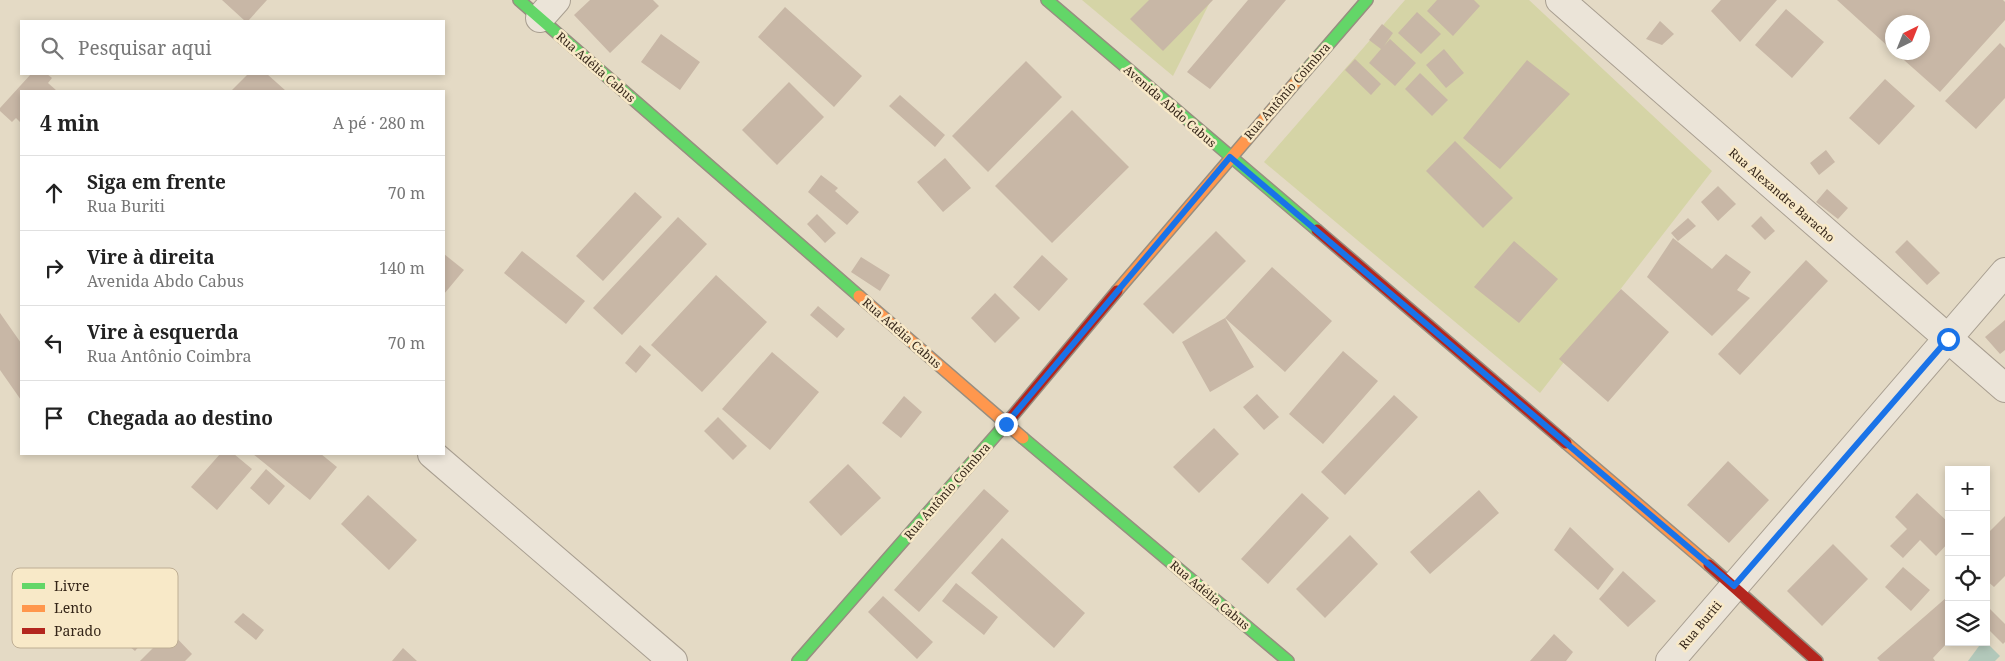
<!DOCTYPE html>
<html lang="pt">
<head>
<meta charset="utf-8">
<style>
	body { margin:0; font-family:"Noto Serif",serif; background:#f6f6f6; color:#222 }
	.controls { position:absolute; right:15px; bottom:15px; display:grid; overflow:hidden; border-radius:0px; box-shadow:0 2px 8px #0003 }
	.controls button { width:45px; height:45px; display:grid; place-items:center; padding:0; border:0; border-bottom:1px solid #e0e0e0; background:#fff; color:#222; font:25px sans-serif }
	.compass { position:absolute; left:1885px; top:15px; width:45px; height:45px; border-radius:50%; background:#fff; box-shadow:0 2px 8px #0003; rotate:43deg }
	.stop { position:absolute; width:15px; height:15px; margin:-11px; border:4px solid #1a73e8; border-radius:50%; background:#fff }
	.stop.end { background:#1a73e8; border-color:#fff; box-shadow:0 1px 5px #0008 }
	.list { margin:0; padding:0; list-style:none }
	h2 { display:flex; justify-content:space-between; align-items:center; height:65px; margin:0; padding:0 20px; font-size:21px }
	h2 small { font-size:16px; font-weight:400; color:#767676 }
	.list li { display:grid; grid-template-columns:32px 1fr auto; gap:15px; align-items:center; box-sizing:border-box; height:75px; padding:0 20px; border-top:1px solid #e0e0e0 }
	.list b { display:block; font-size:19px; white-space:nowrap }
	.list p { margin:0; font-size:16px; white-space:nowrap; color:#767676 }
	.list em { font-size:16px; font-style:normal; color:#767676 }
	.icon { flex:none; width:28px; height:28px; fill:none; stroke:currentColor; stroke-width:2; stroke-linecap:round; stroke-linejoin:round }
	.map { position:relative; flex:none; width:2005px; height:661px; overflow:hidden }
	.search { position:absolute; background:#fff; box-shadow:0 2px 8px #0003; left:20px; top:20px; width:425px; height:55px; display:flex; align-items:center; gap:12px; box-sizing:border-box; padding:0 18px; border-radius:0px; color:#767676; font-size:19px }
	.panel { position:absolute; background:#fff; box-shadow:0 2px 8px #0003; left:20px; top:90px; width:425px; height:365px; border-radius:0px }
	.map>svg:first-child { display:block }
</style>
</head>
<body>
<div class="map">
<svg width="2005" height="661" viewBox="0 0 2005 661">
	<rect width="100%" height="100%" fill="#e4dac5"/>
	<!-- green -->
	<path fill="#d5d4a6" d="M 1082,0 L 1211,0 L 1173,76 Z
		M 1405,0 L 1529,0 L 1712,171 L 1540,393 L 1264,162 Z"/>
	<!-- water -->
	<path fill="#b2c8ba" d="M 1982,642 L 1986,642 L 2000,656 L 1995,661 L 1968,661 Z"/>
	<!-- building -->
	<path fill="#c8b7a6" d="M 222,0 L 267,0 L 248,21 L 245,21 Z
		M 590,0 L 653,0 L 659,6 L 610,53 L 574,15 Z
		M 1149,0 L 1213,0 L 1163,51 L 1130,19 Z
		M 1248,0 L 1286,0 L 1210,89 L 1187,72 Z
		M 1437,0 L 1474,0 L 1480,6 L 1453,36 L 1427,11 Z
		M 1721,0 L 1777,0 L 1740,42 L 1711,11 Z
		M 1837,0 L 2003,0 L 2005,2 L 2005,20 L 1940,92 L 1895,52 L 1922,52 L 1922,22 L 1892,22 L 1892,50 Z
		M 785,7 L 862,76 L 834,107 L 758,37 Z
		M 1786,9 L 1824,42 L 1792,78 L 1755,45 Z
		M 1417,12 L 1441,34 L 1421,54 L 1398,33 Z
		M 1660,21 L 1674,34 L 1662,45 L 1646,39 Z
		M 1382,24 L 1393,33 L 1384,46 L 1390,39 L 1416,63 L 1395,86 L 1369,63 L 1381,49 L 1369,40 Z
		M 661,34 L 700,62 L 680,90 L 641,62 Z
		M 2000,43 L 2005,48 L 2005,98 L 1976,129 L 1945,101 Z
		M 1444,49 L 1464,73 L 1446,88 L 1426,65 Z
		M 1355,59 L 1381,84 L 1371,95 L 1345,70 Z
		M 1527,60 L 1570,94 L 1500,169 L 1463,138 Z
		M 1026,61 L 1062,97 L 988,172 L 952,136 Z
		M 1420,73 L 1448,100 L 1432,116 L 1405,89 Z
		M 31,74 L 47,74 L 52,78 L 48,83 L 57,91 L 21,91 L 21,123 L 16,118 L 12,122 L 0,111 L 0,108 Z
		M 248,74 L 267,74 L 286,91 L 231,91 Z
		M 1885,79 L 1915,106 L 1879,145 L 1849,118 Z
		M 789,82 L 824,117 L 777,165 L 742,130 Z
		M 900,95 L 945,135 L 935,147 L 889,106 Z
		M 1072,110 L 1129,167 L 1052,243 L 995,186 Z
		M 1455,141 L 1513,198 L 1483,228 L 1426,171 Z
		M 1826,150 L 1835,162 L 1819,175 L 1810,163 Z
		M 945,158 L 971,188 L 943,212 L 917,182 Z
		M 821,175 L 838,188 L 835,191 L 859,212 L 847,225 L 808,192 Z
		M 1718,186 L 1736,204 L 1718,221 L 1701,202 Z
		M 1827,189 L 1848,208 L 1838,219 L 1816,202 Z
		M 635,192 L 662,217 L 603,281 L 576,256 Z
		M 817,214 L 836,233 L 825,243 L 807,224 Z
		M 1761,216 L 1775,231 L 1765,240 L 1751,226 Z
		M 678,217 L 707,244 L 622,335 L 593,308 Z
		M 1688,218 L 1696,226 L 1678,241 L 1671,233 Z
		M 1216,231 L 1246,261 L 1173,334 L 1143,304 Z
		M 1673,238 L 1712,269 L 1726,254 L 1751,272 L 1737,290 L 1750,298 L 1712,336 L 1647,277 Z
		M 1907,240 L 1940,273 L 1927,285 L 1895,252 Z
		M 1514,241 L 1558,279 L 1519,323 L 1474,287 Z
		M 522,251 L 585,301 L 566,324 L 504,273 Z
		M 444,254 L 464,270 L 444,294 Z
		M 1042,255 L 1068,279 L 1039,311 L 1013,287 Z
		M 861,257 L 890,275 L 880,291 L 851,272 Z
		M 1806,260 L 1828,281 L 1740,375 L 1718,354 Z
		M 1272,267 L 1332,321 L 1285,372 L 1225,318 L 1254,367 L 1210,392 L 1182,342 L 1225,318 Z
		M 716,275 L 767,322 L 702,392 L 651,345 Z
		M 1621,289 L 1669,332 L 1608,402 L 1559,359 Z
		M 995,293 L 1020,318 L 995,343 L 971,318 Z
		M 818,306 L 845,329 L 837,338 L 810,315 Z
		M 0,313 L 21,343 L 21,400 L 0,370 Z
		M 2005,320 L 2005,350 L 2000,354 L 1985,337 Z
		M 640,345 L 651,355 L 636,373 L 625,363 Z
		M 1343,351 L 1378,381 L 1323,444 L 1289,414 Z
		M 772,352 L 819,392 L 770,450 L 722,409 Z
		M 1257,394 L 1279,417 L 1264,430 L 1243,407 Z
		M 1394,395 L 1418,417 L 1345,495 L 1321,472 Z
		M 904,396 L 922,412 L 901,438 L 882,423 Z
		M 718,417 L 747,446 L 733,460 L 704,431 Z
		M 1214,428 L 1239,454 L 1199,493 L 1173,467 Z
		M 220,454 L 234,454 L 252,469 L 217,510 L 191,487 Z
		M 253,454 L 321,454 L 337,467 L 310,500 Z
		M 1728,461 L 1769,500 L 1729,543 L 1687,505 Z
		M 848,464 L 881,498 L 841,536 L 809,502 Z
		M 266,469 L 285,486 L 269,505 L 250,488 Z
		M 984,489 L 1009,511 L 919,612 L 894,590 Z
		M 1479,490 L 1499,513 L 1430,574 L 1410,552 Z
		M 1302,493 L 1329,518 L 1268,584 L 1241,559 Z
		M 1917,493 L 1949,523 L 1949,542 L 1936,556 L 1920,540 L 1903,558 L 1890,546 L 1907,529 L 1895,517 Z
		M 368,495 L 417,540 L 389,570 L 341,524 Z
		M 2005,516 L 2005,576 L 1994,587 L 1986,580 L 1986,535 Z
		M 1570,527 L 1614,569 L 1598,590 L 1554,550 Z
		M 1350,535 L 1378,564 L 1325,618 L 1296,589 Z
		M 1002,538 L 1085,613 L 1054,648 L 971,573 Z
		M 1833,544 L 1868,579 L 1822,626 L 1787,591 Z
		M 1903,567 L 1930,590 L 1911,611 L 1885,587 Z
		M 1623,571 L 1656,601 L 1628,627 L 1599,599 Z
		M 956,583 L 998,617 L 984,635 L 942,601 Z
		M 146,587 L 171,609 L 135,651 L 110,630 Z
		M 883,596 L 933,642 L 917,659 L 868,612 Z
		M 1947,597 L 1949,599 L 1949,641 L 1933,658 L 1935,661 L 1880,661 L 1877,658 Z
		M 1986,605 L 2005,624 L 2005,642 L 2003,644 L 1986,627 Z
		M 243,613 L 264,630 L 256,640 L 234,622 Z
		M 170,631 L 192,654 L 185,661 L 140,661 Z
		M 1554,634 L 1573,652 L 1566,661 L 1530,661 Z
		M 403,648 L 417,661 L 392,661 Z"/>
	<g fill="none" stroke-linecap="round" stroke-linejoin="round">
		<defs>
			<path id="street" d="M 1560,0 L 2005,388
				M 540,18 L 556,0
				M 432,454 L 673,661
				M 1670,661 L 2005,272"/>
			<path id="fast" d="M 519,0 L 859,296
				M 1047,0 L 1317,230
				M 1296,82 L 1367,0
				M 1023,438 L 1288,661
				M 798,661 L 1010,419"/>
			<path id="slow" d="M 1117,291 L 1296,82
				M 859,296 L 1023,438
				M 1566,443 L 1709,565"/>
			<path id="jam" d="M 1317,230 L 1566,443
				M 1010,419 L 1117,291
				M 1709,565 L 1817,661"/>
		</defs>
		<!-- street casing -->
		<use href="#street" stroke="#a89e90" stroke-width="30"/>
		<!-- fast casing -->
		<use href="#fast" stroke="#978e80" stroke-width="14"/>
		<!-- slow casing -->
		<use href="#slow" stroke="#978e80" stroke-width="14"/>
		<!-- jam casing -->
		<use href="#jam" stroke="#978e80" stroke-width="14"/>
		<!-- street -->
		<use href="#street" stroke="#ebe4d8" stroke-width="28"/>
		<!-- fast -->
		<use href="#fast" stroke="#63d668" stroke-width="11"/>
		<!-- slow -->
		<use href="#slow" stroke="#ff974d" stroke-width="11"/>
		<!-- jam -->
		<use href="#jam" stroke="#b3261e" stroke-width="11"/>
	</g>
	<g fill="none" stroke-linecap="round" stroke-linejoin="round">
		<!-- route -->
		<path stroke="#1a73e8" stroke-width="6" d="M 1006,424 L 1230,157 L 1734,586 L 1948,339"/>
	</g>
	<g text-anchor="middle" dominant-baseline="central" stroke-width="5" stroke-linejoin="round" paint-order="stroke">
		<!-- street labels -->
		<g font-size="12" fill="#352619" stroke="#f8e9c8">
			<text transform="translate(596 67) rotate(41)">Rua Adélia Cabus</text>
			<text transform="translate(1287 91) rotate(-49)">Rua Antônio Coimbra</text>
			<text transform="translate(1170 106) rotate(41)">Avenida Abdo Cabus</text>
			<text transform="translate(1782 195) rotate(41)">Rua Alexandre Baracho</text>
			<text transform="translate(902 333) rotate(41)">Rua Adélia Cabus</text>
			<text transform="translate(947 491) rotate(-49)">Rua Antônio Coimbra</text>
			<text transform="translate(1210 595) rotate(40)">Rua Adélia Cabus</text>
			<text transform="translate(1700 625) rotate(-50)">Rua Buriti</text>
		</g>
	</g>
	<!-- legend -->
	<rect x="12" y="568" width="166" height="80" rx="8" fill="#f8e9c8" stroke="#beae94" stroke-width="1"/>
	<rect x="22" y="583" width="23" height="6" fill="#63d668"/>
	<rect x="22" y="605" width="23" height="7" fill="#ff974d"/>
	<rect x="22" y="628" width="23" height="6" fill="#b3261e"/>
	<g font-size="14" fill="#352619">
		<text x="54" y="591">Livre</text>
		<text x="54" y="613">Lento</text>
		<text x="54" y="636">Parado</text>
	</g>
</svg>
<div class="controls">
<button>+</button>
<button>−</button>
<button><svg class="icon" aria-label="locate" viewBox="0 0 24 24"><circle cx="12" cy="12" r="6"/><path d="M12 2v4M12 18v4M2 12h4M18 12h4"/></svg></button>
<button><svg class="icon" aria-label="layers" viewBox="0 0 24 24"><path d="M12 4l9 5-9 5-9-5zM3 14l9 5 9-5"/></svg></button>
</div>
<svg class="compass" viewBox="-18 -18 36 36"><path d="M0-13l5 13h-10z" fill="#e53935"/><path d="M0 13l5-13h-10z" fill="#767676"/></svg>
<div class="stop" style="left:1948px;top:339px"></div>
<div class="stop end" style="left:1006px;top:424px"></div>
<div class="search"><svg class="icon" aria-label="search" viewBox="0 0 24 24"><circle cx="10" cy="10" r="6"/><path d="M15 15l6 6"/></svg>Pesquisar aqui</div>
<section class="panel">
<h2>4 min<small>A pé · 280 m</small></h2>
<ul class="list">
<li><svg class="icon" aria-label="ahead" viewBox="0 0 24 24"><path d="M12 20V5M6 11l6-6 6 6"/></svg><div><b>Siga em frente</b><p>Rua Buriti</p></div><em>70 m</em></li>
<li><svg class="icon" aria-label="right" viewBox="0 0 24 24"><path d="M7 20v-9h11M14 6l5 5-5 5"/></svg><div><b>Vire à direita</b><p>Avenida Abdo Cabus</p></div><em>140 m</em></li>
<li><svg class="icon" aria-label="left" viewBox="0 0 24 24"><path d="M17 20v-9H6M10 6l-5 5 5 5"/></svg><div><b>Vire à esquerda</b><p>Rua Antônio Coimbra</p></div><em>70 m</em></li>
<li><svg class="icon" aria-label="arrive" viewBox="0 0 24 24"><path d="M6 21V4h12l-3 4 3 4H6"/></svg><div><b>Chegada ao destino</b></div></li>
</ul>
</section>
</div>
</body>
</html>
